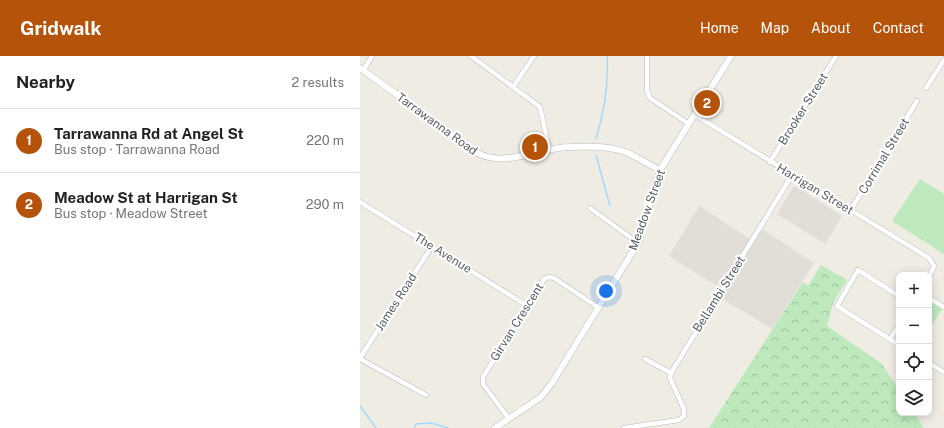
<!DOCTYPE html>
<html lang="en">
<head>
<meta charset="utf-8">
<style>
	body { margin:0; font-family:"Public Sans",sans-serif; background:#f2f2f2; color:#222 }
	.controls { position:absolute; right:12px; bottom:12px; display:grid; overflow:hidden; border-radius:8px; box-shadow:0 2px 10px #0003 }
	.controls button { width:36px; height:36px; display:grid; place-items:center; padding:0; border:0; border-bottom:1px solid #e0e0e0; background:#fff; color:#222; font:20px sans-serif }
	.you { position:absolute; left:246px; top:235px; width:14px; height:14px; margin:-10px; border:3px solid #fff; border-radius:50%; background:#1a73e8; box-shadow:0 0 0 6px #1a73e833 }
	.badge { display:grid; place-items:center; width:26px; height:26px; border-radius:50%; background:#b45309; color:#fff; font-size:13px; font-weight:700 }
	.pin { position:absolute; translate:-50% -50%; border:2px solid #fff; box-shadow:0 1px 4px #0006 }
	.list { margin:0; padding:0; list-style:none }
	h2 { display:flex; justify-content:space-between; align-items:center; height:52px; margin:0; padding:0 16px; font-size:17px }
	h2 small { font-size:13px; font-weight:400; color:#767676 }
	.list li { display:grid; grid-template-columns:26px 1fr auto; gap:12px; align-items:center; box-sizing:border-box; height:64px; padding:0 16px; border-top:1px solid #e0e0e0 }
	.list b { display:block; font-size:15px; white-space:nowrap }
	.list p { margin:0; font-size:13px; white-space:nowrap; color:#767676 }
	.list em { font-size:13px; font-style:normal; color:#767676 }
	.icon { flex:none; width:22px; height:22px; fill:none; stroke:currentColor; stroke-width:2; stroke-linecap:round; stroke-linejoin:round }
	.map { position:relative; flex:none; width:584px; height:372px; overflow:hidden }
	header { display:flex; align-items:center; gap:24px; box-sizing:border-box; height:56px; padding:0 20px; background:#b45309; color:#fff }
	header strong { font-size:19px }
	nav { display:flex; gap:22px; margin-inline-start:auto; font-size:14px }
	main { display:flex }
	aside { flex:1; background:#fff }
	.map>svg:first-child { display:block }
</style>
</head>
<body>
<header>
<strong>Gridwalk</strong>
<nav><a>Home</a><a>Map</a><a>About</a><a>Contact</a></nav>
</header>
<main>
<aside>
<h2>Nearby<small>2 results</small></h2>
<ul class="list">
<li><span class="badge">1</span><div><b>Tarrawanna Rd at Angel St</b><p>Bus stop · Tarrawanna Road</p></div><em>220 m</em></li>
<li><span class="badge">2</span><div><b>Meadow St at Harrigan St</b><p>Bus stop · Meadow Street</p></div><em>290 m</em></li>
</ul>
</aside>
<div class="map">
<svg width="584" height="372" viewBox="0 0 584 372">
	<defs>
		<pattern id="forest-crowns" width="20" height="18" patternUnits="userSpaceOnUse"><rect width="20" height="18" fill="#bee9bd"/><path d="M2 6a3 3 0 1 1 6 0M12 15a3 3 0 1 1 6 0" fill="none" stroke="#9dc09d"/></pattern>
		<pattern id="park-tufts" width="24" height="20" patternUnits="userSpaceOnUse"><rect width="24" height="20" fill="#bee9bd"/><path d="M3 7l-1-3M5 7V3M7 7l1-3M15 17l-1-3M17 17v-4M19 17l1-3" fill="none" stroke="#9dc09d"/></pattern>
	</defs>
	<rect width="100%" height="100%" fill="#efece3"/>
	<!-- industrial -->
	<path fill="#e0ded7" d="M 433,131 L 437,131 L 482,160 L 465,188 L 417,158 Z
		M 339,150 L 392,184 L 400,172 L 454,207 L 412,273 L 358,240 L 362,233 L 309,200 Z"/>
	<!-- grass -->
	<path fill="#bee9bd" d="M 560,123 L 584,138 L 584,198 L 532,165 Z"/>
	<!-- forest -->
	<path fill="url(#forest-crowns)" d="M 461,209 L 487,224 L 473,247 L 467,270 L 522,308 L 539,334 L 539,357 L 554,357 L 564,372 L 349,372 L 443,226 L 448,230 Z"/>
	<!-- park -->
	<path fill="url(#park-tufts)" d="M 569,245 L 582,253 L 569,274 Z"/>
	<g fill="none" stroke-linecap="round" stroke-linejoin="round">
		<!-- stream -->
		<path stroke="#a3daff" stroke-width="1.5" d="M 236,83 C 244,56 249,28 247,0
			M 236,99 L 250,150
			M 0,350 L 16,372
			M 54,372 L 56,368 L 71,367 L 88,372"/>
		<defs>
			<path id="street" d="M 111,0 L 180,51 L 189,93
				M 287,0 L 287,35 L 290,42 L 329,68
				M 3,15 L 12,0
				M 153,31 L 174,0
				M 566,32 L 584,4
				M 335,59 L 569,202 L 574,210 L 569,221
				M 410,106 L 476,0
				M 0,146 L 166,249
				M 230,152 L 278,187
				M 490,155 L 557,45
				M 539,240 L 498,214 L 477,250 L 539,289
				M 569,242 L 584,251
				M 530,283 L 539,269
				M 0,302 L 72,190
				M 0,303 L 66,339
				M 285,303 L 311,317
				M 569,307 L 584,316
				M 149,363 L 123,328 L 123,321 L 184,223 L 189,221 L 194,222 L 239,252
				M 264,372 L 319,364 L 324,360 L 324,353 L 310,322 L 311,317 L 432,119"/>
			<path id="secondary" d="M 0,12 L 118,97 C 144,112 182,91 210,91 C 227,90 252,90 268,97 C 279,102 289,109 300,114
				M 135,372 L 181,341 L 192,327 L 278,187 L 300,114 L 371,0"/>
		</defs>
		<!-- street casing -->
		<use href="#street" stroke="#b8bbc0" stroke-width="5.5"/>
		<!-- secondary casing -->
		<use href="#secondary" stroke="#b8bdc3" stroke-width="7"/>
		<!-- street -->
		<use href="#street" stroke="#fff" stroke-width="4.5"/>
		<!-- secondary -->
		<use href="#secondary" stroke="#fff" stroke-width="6"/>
	</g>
	<g text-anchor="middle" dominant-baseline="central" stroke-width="4" stroke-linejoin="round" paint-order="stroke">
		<!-- street labels -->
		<g font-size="12" fill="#5b6065" stroke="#fff">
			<text transform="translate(443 53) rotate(-58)">Brooker Street</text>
			<text transform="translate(77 68) rotate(36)">Tarrawanna Road</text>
			<text transform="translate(524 100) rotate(-59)">Corrimal Street</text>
			<text transform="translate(455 133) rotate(31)">Harrigan Street</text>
			<text transform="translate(287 154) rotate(-70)">Meadow Street</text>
			<text transform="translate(83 197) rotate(32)">The Avenue</text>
			<text transform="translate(359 238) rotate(-58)">Bellambi Street</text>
			<text transform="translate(36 246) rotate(-57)">James Road</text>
			<text transform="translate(157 266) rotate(-58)">Girvan Crescent</text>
		</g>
	</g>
</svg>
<div class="controls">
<button>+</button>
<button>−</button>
<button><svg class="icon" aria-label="locate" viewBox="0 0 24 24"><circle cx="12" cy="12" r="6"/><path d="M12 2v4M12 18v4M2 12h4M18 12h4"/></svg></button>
<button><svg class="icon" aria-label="layers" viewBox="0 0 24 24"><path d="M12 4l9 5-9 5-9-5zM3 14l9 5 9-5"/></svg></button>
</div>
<div class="you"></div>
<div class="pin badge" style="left:175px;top:91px">1</div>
<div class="pin badge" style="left:347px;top:47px">2</div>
</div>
</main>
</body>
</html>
